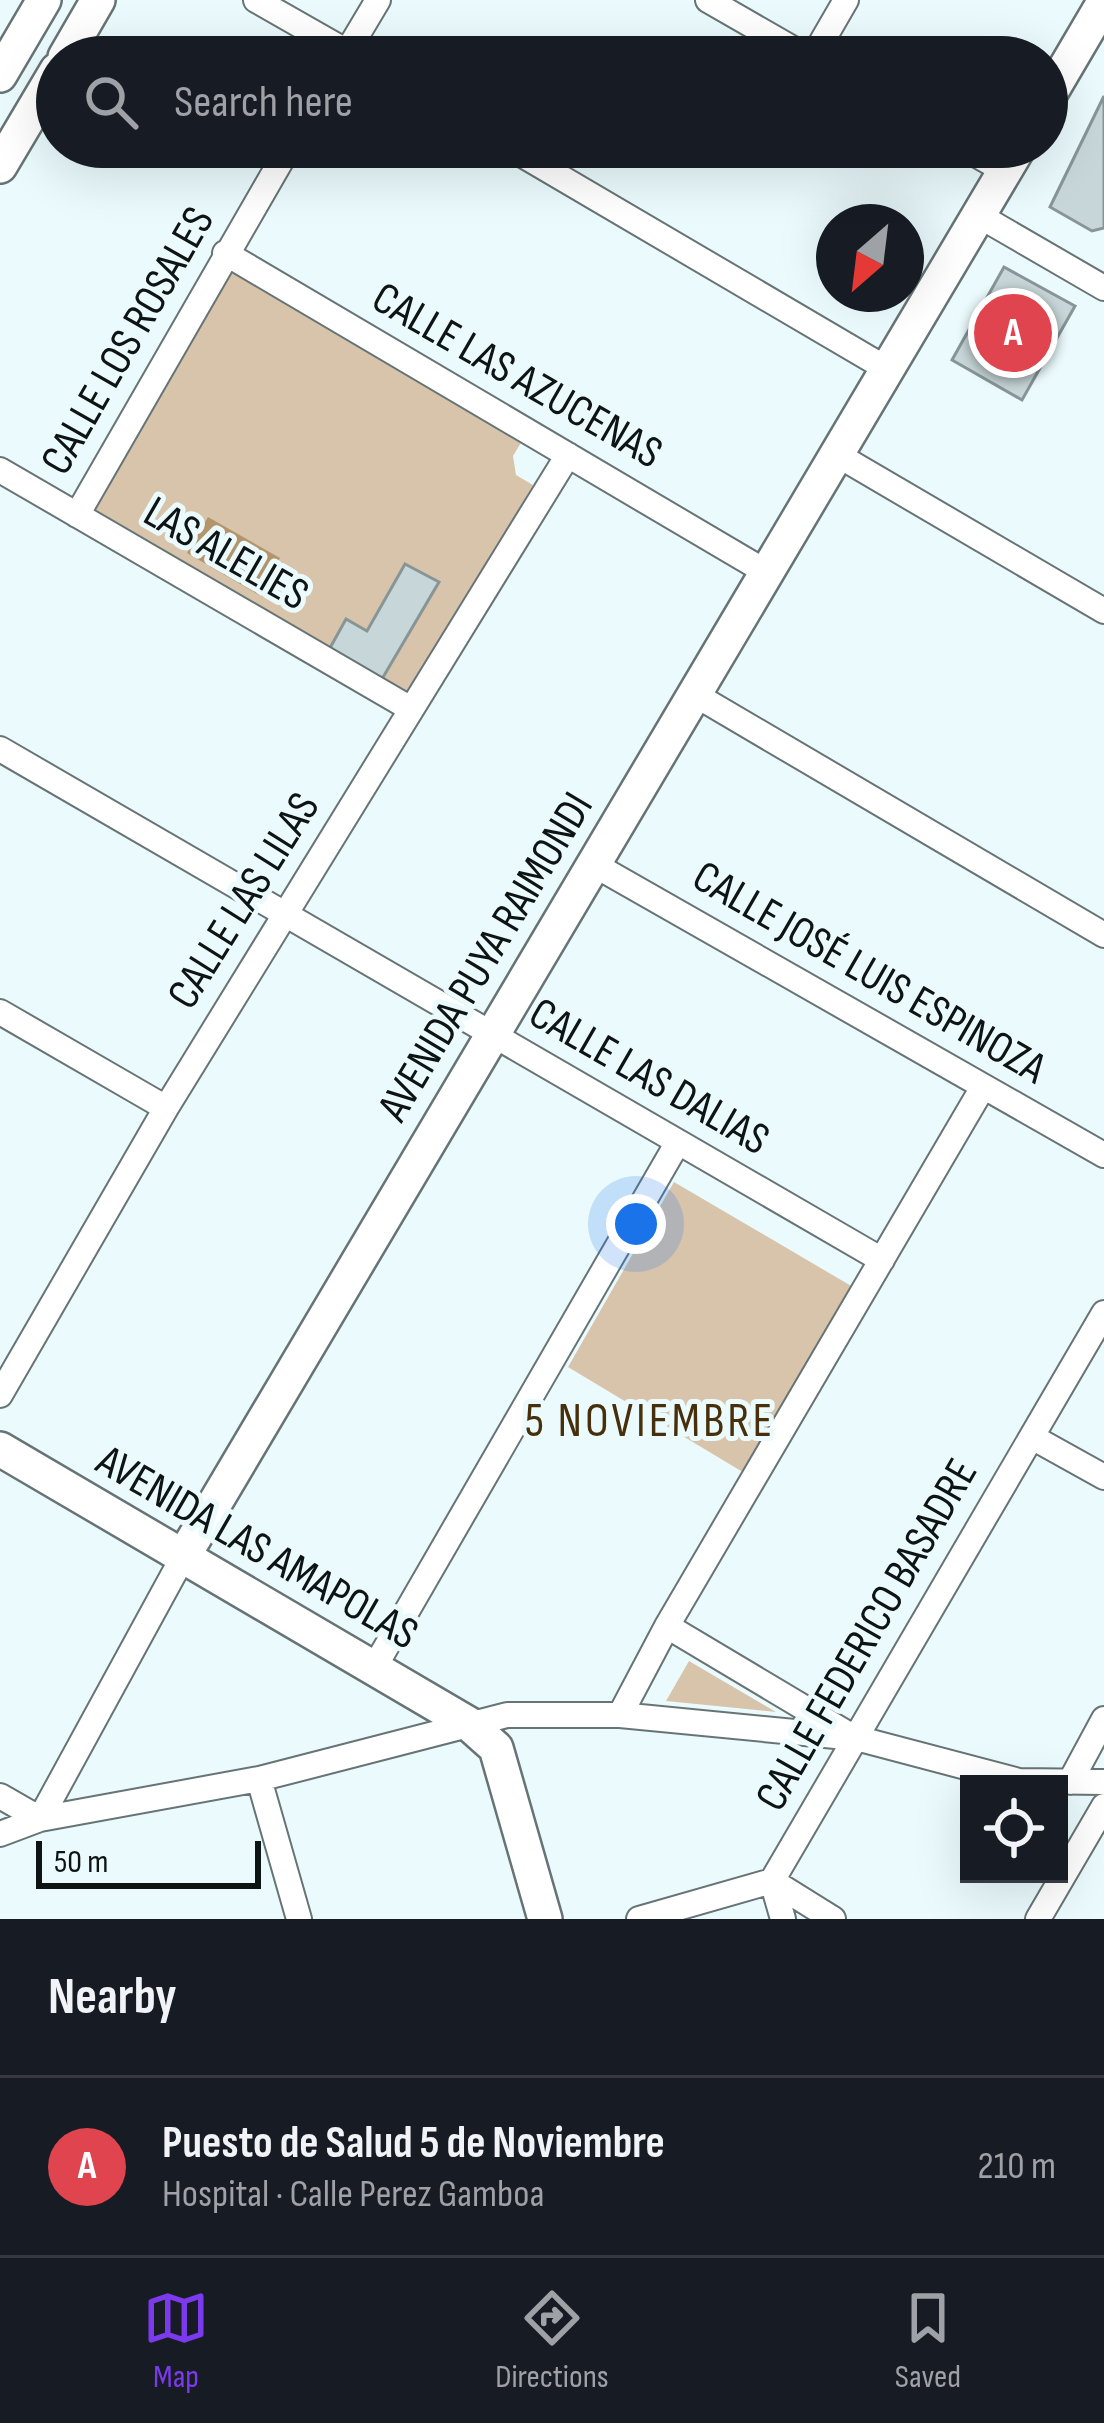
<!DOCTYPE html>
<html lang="en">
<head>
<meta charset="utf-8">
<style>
	body { margin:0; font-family:"Sofia Sans Condensed",sans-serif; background:#242831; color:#f1f3f6 }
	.controls { position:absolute; right:36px; bottom:36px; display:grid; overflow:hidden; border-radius:0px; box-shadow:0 12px 48px #0002 }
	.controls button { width:108px; height:108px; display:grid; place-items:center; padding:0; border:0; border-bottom:3px solid #363941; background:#171b24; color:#f1f3f6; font:60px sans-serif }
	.compass { position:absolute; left:816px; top:204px; width:108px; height:108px; border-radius:50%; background:#171b24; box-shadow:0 12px 48px #0002; rotate:208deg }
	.scale { position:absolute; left:36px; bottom:30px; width:225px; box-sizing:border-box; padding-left:12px; border:6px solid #0e1314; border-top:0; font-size:33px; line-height:42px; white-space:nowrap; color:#0e1314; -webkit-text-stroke:9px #ebfbfd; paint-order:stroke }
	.you { position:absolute; left:636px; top:1224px; width:42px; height:42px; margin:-30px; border:9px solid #fff; border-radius:50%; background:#1a73e8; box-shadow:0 0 0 18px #1a73e833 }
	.badge { display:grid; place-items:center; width:78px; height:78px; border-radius:50%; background:#7c3aed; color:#fff; font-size:39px; font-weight:700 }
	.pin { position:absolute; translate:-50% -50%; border:6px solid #fff; box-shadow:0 3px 12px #0006 }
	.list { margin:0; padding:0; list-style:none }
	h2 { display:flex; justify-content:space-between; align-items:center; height:156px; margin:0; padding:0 48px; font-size:51px }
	h2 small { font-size:39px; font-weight:400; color:#9ea1a6 }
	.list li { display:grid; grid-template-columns:78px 1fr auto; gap:36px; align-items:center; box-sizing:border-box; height:180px; padding:0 48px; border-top:3px solid #363941 }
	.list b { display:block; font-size:45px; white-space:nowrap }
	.list p { margin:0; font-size:39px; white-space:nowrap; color:#9ea1a6 }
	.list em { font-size:39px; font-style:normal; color:#9ea1a6 }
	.icon { flex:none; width:66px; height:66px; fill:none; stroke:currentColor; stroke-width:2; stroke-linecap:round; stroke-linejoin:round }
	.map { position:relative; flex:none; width:1104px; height:1919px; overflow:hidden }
	.search { position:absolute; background:#171b24; box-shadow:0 12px 48px #0002; left:36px; right:36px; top:36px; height:132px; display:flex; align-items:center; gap:30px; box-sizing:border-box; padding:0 42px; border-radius:66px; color:#9ea1a6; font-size:45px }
	.sheet { height:336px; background:#171b24 }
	nav { display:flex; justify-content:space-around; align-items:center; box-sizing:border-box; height:168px; border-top:3px solid #363941; background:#171b24; font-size:33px; color:#9ea1a6 }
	nav a { display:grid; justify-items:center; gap:6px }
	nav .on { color:#7c3aed }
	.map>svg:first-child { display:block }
</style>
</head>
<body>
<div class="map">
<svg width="1104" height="1919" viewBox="0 0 1104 1919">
	<rect width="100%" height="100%" fill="#ebfbfd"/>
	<!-- built -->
	<path fill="#d8f0f4" d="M 1004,267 L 1075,306 L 1022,400 L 952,360 Z"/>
	<!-- green -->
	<path fill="#d8c4ab" d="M 232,271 L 522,441 L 513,456 L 516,475 L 533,485 L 409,695 L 93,508 Z
		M 674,1182 L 853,1287 L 746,1474 L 568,1367 Z
		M 689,1661 L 776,1712 L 666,1701 Z"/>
	<!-- water -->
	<path fill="#b4956b" d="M 208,517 L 280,558 L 259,595 L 187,553 Z"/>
	<!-- building -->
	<path fill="#c7d6d8" stroke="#879597" stroke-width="3" fill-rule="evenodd" d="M 1104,96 L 1104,228 L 1092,231 L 1050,207 Z
		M 1004,267 L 1075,306 L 1022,400 L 952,360 ZM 1013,303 L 1035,315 L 1010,361 L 988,348 Z
		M 405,564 L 439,582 L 382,679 L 330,648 L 346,619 L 367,631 Z"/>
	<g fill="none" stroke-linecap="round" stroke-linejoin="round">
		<defs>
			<path id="street" d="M 256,0 L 356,57
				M 708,0 L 807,57
				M 344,57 L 378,0
				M 813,57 L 846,0
				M 509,147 L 887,369
				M 963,147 L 1005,171
				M 978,215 L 1104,288
				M 225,253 L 766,572
				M 836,454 L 1104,611
				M 0,470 L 411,709
				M 77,515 L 289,147
				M 694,694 L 1104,935
				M 0,749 L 882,1260
				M 593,864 L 1104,1155
				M 0,1012 L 166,1108
				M 0,1395 L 166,1108 L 568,455
				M 1032,1437 L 1104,1477
				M 667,1626 L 848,1734
				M 374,1668 L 678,1142
				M 620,1715 L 667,1626 L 983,1087
				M 259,1779 L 299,1919
				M 1070,1782 L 1104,1719
				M 0,1796 L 40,1819
				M 40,1819 L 183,1557
				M 0,1834 L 40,1819 L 259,1779 L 507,1715 L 620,1715 L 856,1738 L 1019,1781 L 1104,1782
				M 772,1881 L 833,1919
				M 772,1881 L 783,1919
				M 639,1919 L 772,1881 L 1104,1313
				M 1038,1919 L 1104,1806"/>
			<path id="secondary" d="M 65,57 L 98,0
				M 0,75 L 44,0
				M 1047,99 L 1104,2
				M 0,166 L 57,70
				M 0,1449 L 469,1724 L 496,1748 L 545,1919
				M 183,1557 L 1019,147"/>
		</defs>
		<!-- street casing -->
		<use href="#street" stroke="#677476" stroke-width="28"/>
		<!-- secondary casing -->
		<use href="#secondary" stroke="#677476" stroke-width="38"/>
		<!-- street -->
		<use href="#street" stroke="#fff" stroke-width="24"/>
		<!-- secondary -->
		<use href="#secondary" stroke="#fff" stroke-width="33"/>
	</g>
	<g text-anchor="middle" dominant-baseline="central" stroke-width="10" stroke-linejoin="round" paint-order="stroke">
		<!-- street labels -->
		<g font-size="45" fill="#0e1314" stroke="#ebfbfd">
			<text transform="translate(128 341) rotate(-60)">CALLE LOS ROSALES</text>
			<text transform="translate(517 376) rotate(30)">CALLE LAS AZUCENAS</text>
			<text transform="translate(226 554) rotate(30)">LAS ALELIES</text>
			<text transform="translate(244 901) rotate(-58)">CALLE LAS LILAS</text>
			<text transform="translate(486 957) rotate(-59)">AVENIDA PUYA RAIMONDI</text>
			<text transform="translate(869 973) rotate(30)">CALLE JOSÉ LUIS ESPINOZA</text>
			<text transform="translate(649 1077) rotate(30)">CALLE LAS DALIAS</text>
			<text transform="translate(257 1548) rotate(30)">AVENIDA LAS AMAPOLAS</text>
			<text transform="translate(867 1635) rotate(-60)">CALLE FEDERICO BASADRE</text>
		</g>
		<!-- neighbourhood labels -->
		<g font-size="48" letter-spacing="3" fill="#462f0a" stroke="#ebfbfd">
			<text x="650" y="1421">5 NOVIEMBRE</text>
		</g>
	</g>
</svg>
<div class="controls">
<button><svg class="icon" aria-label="locate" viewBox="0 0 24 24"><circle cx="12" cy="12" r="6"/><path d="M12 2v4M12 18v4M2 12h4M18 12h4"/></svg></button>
</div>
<svg class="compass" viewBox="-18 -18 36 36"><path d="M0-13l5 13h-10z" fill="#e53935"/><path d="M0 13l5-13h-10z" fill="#9ea1a6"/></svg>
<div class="scale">50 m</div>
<div class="you"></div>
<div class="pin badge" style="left:1013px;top:333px;background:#e0444e">A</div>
<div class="search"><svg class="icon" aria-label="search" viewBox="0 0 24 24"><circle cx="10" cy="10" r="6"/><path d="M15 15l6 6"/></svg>Search here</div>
</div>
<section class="sheet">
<h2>Nearby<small></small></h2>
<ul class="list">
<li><span class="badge" style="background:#e0444e">A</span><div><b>Puesto de Salud 5 de Noviembre</b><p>Hospital · Calle Perez Gamboa</p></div><em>210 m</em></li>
</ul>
</section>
<nav>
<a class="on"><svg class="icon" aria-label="map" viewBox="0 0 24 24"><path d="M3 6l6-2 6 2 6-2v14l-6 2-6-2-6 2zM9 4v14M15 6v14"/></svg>Map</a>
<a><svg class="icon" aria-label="directions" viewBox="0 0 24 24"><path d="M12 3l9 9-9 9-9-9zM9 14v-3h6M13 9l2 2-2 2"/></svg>Directions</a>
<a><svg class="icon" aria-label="saved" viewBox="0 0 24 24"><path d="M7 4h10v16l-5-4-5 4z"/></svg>Saved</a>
</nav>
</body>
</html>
